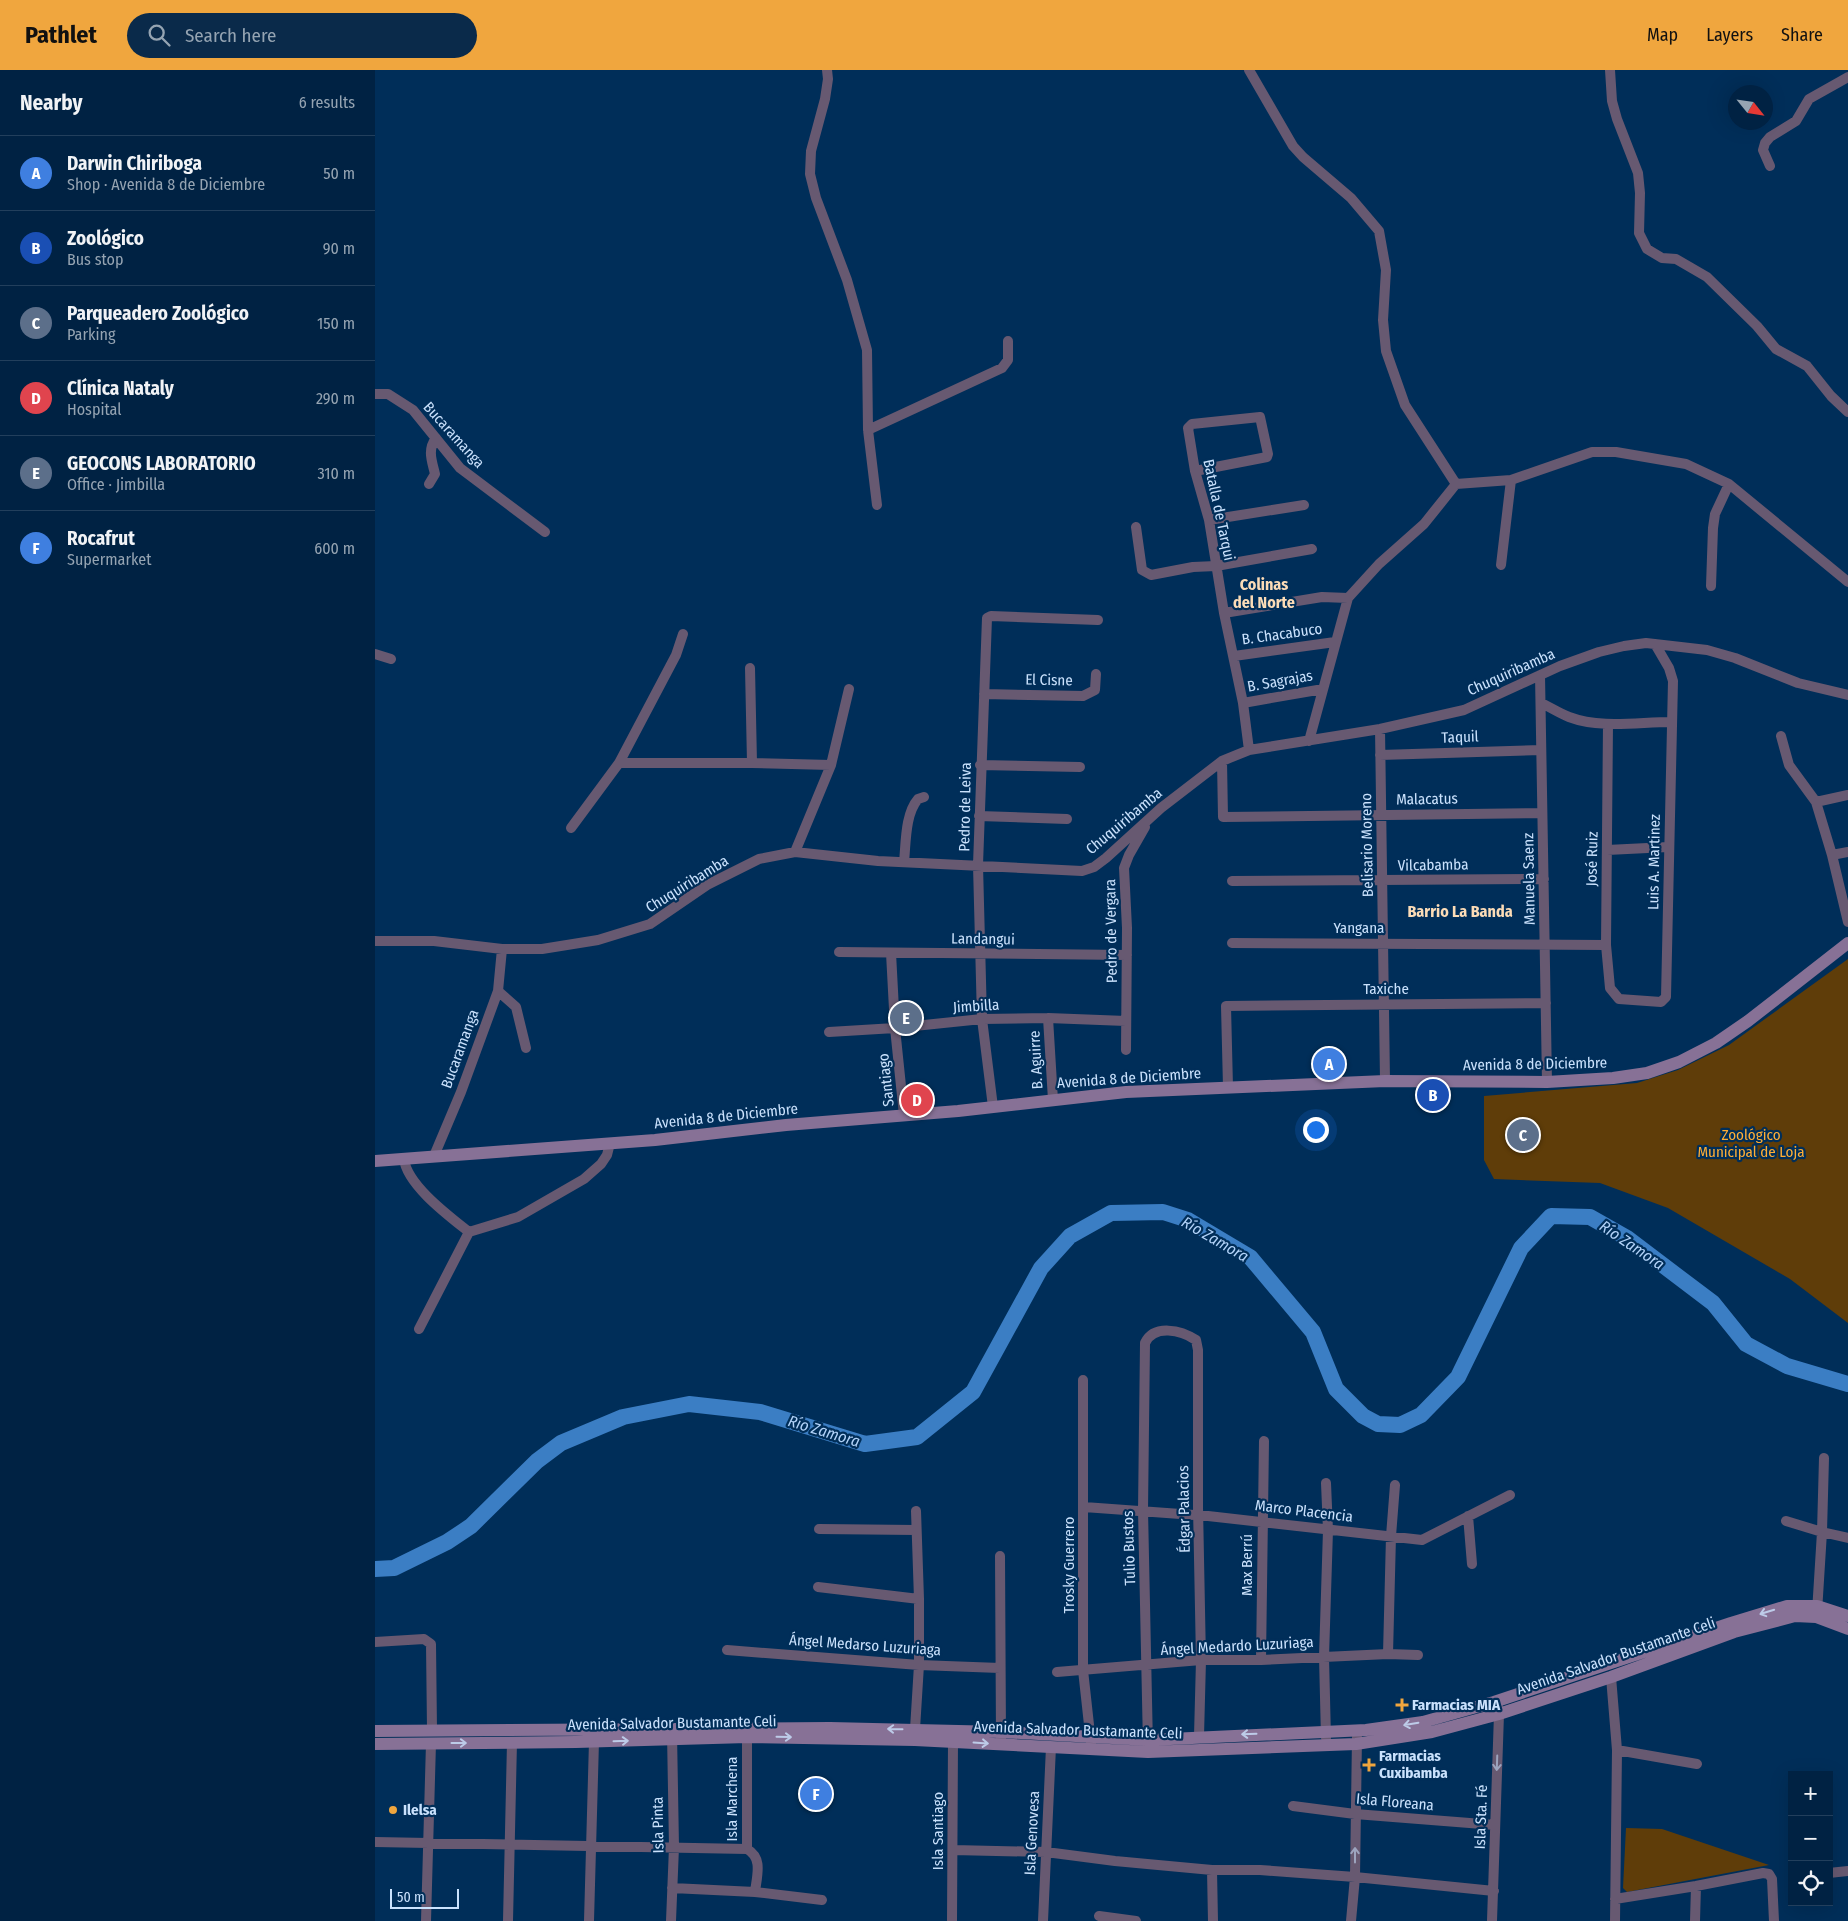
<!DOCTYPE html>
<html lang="en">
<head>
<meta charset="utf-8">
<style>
	body { margin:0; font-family:"Fira Sans Condensed",sans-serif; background:#0a2a4a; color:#f1f3f6 }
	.controls { position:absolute; right:15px; bottom:15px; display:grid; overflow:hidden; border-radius:0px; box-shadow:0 5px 20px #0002 }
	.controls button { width:45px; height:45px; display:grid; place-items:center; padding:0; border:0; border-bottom:1px solid #223f5c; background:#002243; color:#f1f3f6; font:25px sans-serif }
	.compass { position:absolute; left:1353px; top:15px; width:45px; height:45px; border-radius:50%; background:#002243; box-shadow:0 5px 20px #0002; rotate:120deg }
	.scale { position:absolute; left:15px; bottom:12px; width:69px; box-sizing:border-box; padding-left:5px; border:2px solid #cae2fd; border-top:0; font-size:14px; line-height:18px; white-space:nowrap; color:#cae2fd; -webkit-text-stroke:4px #002e59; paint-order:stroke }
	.you { position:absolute; left:940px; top:1059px; width:18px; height:18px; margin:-12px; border:4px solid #fff; border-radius:50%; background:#1a73e8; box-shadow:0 0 0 8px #1a73e833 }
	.badge { display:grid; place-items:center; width:32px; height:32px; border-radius:50%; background:#f0a63e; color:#fff; font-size:16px; font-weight:700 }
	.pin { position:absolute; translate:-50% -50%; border:2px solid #fff; box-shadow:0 1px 5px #0006 }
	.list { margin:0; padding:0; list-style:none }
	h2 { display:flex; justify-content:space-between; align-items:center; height:65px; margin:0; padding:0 20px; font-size:21px }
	h2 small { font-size:16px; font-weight:400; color:#95a4b2 }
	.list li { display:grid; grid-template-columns:32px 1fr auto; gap:15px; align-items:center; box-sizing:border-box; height:75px; padding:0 20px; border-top:1px solid #223f5c }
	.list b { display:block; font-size:19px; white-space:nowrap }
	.list p { margin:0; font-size:16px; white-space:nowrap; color:#95a4b2 }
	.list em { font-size:16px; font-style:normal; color:#95a4b2 }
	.icon { flex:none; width:28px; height:28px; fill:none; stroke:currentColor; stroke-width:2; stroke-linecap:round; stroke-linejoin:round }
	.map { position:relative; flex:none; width:1473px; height:1851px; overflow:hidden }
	header { display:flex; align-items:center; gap:30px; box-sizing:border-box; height:70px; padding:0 25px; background:#f0a63e; color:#111 }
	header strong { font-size:24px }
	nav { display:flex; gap:28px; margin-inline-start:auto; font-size:18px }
	.search { width:350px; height:45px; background:#0a2a4a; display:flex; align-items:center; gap:12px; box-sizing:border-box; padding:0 18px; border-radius:28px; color:#95a4b2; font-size:19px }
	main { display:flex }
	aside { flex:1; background:#002243 }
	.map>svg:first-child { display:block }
</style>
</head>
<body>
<header>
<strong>Pathlet</strong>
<div class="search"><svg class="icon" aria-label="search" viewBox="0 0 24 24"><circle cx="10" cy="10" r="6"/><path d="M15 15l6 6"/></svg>Search here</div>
<nav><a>Map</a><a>Layers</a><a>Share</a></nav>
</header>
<main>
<aside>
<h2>Nearby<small>6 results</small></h2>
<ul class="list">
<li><span class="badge" style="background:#3f7fe0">A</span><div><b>Darwin Chiriboga</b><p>Shop · Avenida 8 de Diciembre</p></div><em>50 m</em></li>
<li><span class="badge" style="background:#1a4fb4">B</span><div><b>Zoológico</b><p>Bus stop</p></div><em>90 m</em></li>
<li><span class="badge" style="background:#5c6f8a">C</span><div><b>Parqueadero Zoológico</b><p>Parking</p></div><em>150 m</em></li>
<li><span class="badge" style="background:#e0444e">D</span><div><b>Clínica Nataly</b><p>Hospital</p></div><em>290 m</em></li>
<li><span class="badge" style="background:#5c6f8a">E</span><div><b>GEOCONS LABORATORIO</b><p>Office · Jimbilla</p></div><em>310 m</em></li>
<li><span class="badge" style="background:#3f7fe0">F</span><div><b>Rocafrut</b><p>Supermarket</p></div><em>600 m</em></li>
</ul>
</aside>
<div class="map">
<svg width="1473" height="1851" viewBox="0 0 1473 1851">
	<rect width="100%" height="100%" fill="#002e59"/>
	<!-- green -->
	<path fill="#5f3d09" d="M 1473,889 L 1473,1253 L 1415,1209 L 1293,1138 L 1225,1113 L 1119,1109 L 1109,1090 L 1109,1026 L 1262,1013 L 1303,1000 L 1354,975 Z
		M 1251,1758 L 1287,1759 L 1394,1795 L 1252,1822 L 1248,1818 Z"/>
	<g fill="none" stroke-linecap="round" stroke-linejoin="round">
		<!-- river -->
		<path stroke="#3b7ec4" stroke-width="16" d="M 0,1499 L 19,1498 L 72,1472 L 96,1456 L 162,1391 L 186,1373 L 248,1347 L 314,1334 L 385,1342 L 490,1374 L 542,1367 L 598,1322 L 666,1198 L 695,1166 L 736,1143 L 788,1142 L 813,1150 L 875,1187 L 938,1262 L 961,1319 L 988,1346 L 1003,1354 L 1025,1355 L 1046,1345 L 1083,1307 L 1146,1178 L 1176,1146 L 1215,1147 L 1252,1168 L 1338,1233 L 1371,1274 L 1412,1296 L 1473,1314"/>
		<!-- street -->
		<path stroke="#675971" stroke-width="10" d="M 452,0 L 453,9 L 450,29 L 436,81 L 435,104 L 441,128 L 472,210 L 492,280 L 493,360 L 502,435
			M 874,0 L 918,76 L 928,87 L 976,128 L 1004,161 L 1011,200 L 1008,250 L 1011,281 L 1030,335 L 1081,414 L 1136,410 L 1217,382 L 1241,382 L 1311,394 L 1354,414 L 1473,512
			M 1235,0 L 1237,31 L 1242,49 L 1263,103 L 1265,123 L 1264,163 L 1272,179 L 1287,188 L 1301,189 L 1332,207 L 1382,256 L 1401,279 L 1432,296 L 1456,326 L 1473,342
			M 1395,96 L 1388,80 L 1390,73 L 1395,67 L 1421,51 L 1434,29 L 1473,7
			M 0,324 L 13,324 L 38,340 L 85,398 L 170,462
			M 493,360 L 627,298 L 633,290 L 633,271
			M 820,401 L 892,387 L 893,384 L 885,347 L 817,354 L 813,358 L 820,401 L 834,450 L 849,543 L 868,633 L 874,680
			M 54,414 L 60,404 C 57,391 52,380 61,368
			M 834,450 L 929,435
			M 761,457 L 767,500 L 776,505 L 818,497 L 841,496 L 937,479
			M 1126,495 L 1136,410
			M 1336,516 L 1338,458 L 1340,444 L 1354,414
			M 849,543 L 947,527 L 973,528
			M 0,584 L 16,589
			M 859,586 L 960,572
			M 1165,605 L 1172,1012
			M 609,624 L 708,626 L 720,620 L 721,604
			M 868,633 L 948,619
			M 1166,633 C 1175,637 1184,643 1194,647 C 1226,659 1263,652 1296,652
			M 1233,654 L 1231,875 L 1235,918 L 1244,929 L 1286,932 L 1291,927 L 1298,611 L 1294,598 L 1280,574
			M 1005,659 L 1010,1011
			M 1406,666 L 1414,695 L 1441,732 L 1457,785 L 1473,852
			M 934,671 L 973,528 L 1004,494 L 1049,454 L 1081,414
			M 1005,685 L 1166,680
			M 847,691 L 848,747 L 1167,743
			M 244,693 L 301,585 L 308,564
			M 377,693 L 456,695
			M 605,695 L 705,697
			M 1441,732 L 1473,725
			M 604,746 L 692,749
			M 196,758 L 244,693 L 377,693 L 375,598
			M 1232,780 L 1293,777
			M 420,782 L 456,695 L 474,619
			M 1457,785 L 1473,782
			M 529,792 C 531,773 530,744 543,729 L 549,727
			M 857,811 L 1169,809
			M 0,871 L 59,871 L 127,879 L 167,879 L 223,870 L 275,854 L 332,815 L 384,789 L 420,782 L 503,791 L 707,801 L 719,797 L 731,788 L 786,738 L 847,691 L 874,680 L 1005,659 L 1089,640 L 1185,596 L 1224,582 L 1249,576 L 1271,573 L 1332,580 L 1360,588 L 1423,613 L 1473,625
			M 857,873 L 1231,875
			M 464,882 L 752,885
			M 516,883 L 520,958 L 529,1045
			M 123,921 L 141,937 L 151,978
			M 673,948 L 678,1030
			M 454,962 L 520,958 L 607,949 L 673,948 L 751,951
			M 751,980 L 752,858 L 749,798 L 754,785 L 770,757
			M 853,1017 L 851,936 L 1171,933
			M 618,1037 L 607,949 L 603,795 L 612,548 L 616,546 L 723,550
			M 59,1086 L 86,1022 L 123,921 L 127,879
			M 29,1089 C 32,1115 74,1146 94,1162
			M 44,1259 L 94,1162 L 143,1147 L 209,1109 L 226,1094 L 232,1085 L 235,1073
			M 708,1310 L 708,1600 L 716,1673
			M 709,1437 L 833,1446 L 1047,1470 L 1135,1425
			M 1093,1446 L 1097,1494
			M 1411,1451 L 1447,1462 L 1449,1388
			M 444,1459 L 541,1460
			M 625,1486 L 626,1669
			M 443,1517 L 544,1529
			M 1442,1542 L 1447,1462 L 1473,1468
			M 0,1572 L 49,1569 L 56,1574 L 57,1660
			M 352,1580 L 544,1595 L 625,1598
			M 1013,1584 L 1016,1466 L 1020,1415
			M 886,1590 L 889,1371
			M 682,1602 L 826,1590 L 886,1590 L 1013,1584 L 1043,1585
			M 1236,1607 L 1242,1680 L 1240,1851
			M 540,1659 L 544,1595 L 544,1529 L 541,1441
			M 951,1668 L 949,1587 L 953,1460 L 951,1413
			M 773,1676 L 768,1440 L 770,1273 C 779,1254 806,1260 821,1270 L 823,1280 L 823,1437 L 826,1590 L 824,1666
			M 1242,1680 L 1322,1694
			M 918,1736 L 980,1744 L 1120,1755
			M 0,1772 L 372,1779 L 372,1667
			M 372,1779 C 388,1788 382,1805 380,1822
			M 578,1780 L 671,1782 L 740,1791 L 837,1800 L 885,1800 L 980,1807 L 1119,1821
			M 837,1800 L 838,1851
			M 1454,1803 L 1473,1801
			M 297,1818 L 380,1822 L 447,1830
			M 1240,1829 L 1321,1816 L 1388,1803 L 1394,1804 L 1397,1809 L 1399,1851
			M 724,1846 L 761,1851
			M 51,1851 L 56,1673
			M 133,1851 L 137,1672
			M 214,1851 L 219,1671
			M 296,1851 L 299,1777 L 297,1663
			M 577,1851 L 578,1671
			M 668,1851 L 676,1677
			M 976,1851 L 980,1807 L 982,1667
			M 1117,1851 L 1124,1644 L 1123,1637
			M 1320,1851 L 1321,1816"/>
		<!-- secondary -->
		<path stroke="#877196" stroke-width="12" d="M 0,1091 L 280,1070 L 411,1055 L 583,1041 L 751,1022 L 1010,1011 L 1172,1012 L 1238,1008 L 1272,1003 L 1304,992 L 1341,973 L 1373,951 L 1473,873
			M 0,1661 L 455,1658 L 626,1662 L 774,1670 L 991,1660 L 1048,1652 L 1119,1632 L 1356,1553 L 1412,1536 L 1442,1536 L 1473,1546
			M 0,1674 L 201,1672 L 372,1667 L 540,1670 L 773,1682 L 981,1674 L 1057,1662 L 1124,1644 L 1236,1607 L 1359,1562 L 1420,1546 L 1441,1547 L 1473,1559"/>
	</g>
	<!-- one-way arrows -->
	<defs><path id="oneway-shaft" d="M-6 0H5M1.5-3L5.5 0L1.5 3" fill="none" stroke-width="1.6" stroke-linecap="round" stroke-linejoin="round" transform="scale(1.25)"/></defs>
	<g stroke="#bdcbe8">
		<use href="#oneway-shaft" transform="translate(1392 1542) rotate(163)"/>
		<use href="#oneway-shaft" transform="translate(1036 1654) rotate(170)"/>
		<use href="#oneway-shaft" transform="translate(520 1659) rotate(-179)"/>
		<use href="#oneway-shaft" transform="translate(874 1664) rotate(178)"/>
		<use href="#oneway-shaft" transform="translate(409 1667) rotate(1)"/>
		<use href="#oneway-shaft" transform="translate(246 1671) rotate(-2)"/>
		<use href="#oneway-shaft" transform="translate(84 1673)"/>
		<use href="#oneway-shaft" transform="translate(606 1673) rotate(4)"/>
	</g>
	<g stroke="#9da4be">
		<use href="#oneway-shaft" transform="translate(1122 1693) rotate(92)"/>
		<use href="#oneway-shaft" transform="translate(980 1785) rotate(-90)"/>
	</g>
	<!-- markers -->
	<g fill="#f0a63e" stroke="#002e59" stroke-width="2">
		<path d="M1024.5 1627.5h5v5h5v5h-5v5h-5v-5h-5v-5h5z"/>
		<path d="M991.5 1687.5h5v5h5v5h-5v5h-5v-5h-5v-5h5z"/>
		<circle cx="18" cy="1740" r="5"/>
	</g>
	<g text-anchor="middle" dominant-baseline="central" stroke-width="4.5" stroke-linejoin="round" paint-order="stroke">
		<!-- street labels -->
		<g font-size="15" fill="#cae2fd" stroke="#002e59">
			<text transform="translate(79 365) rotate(48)">Bucaramanga</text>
			<text transform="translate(844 440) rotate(78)">Batalla de Tarqui</text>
			<text transform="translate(907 564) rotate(-8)">B. Chacabuco</text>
			<text transform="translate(1136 602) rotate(-24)">Chuquiribamba</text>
			<text transform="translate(674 610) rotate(1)">El Cisne</text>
			<text transform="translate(905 611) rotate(-10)">B. Sagrajas</text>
			<text transform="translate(1085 667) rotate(-2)">Taquil</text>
			<text transform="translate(1052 729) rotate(-1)">Malacatus</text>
			<text transform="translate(590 737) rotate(-89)">Pedro de Leiva</text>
			<text transform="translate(749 751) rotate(-40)">Chuquiribamba</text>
			<text transform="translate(992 775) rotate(-91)">Belisario Moreno</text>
			<text transform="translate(1217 789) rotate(-89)">José Ruiz</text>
			<text transform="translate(1279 792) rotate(-89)">Luis A. Martinez</text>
			<text transform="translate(1058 795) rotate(-1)">Vilcabamba</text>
			<text transform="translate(1154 809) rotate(-91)">Manuela Saenz</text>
			<text transform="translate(312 814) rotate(-32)">Chuquiribamba</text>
			<text x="984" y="858">Yangana</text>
			<text transform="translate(736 861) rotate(-91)">Pedro de Vergara</text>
			<text transform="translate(608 869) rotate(1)">Landangui</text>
			<text x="1011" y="919">Taxiche</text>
			<text transform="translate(601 936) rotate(-4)">Jimbilla</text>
			<text transform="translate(85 979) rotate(-70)">Bucaramanga</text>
			<text transform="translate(661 990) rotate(-93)">B. Aguirre</text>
			<text transform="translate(1160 994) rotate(-1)">Avenida 8 de Diciembre</text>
			<text transform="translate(754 1008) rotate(-4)">Avenida 8 de Diciembre</text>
			<text transform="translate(511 1010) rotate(-96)">Santiago</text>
			<text transform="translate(351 1046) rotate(-6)">Avenida 8 de Diciembre</text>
			<text transform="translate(809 1439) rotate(-91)">Édgar Palacios</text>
			<text transform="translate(929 1441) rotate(7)">Marco Placencia</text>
			<text transform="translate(754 1478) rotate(-92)">Tulio Bustos</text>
			<text transform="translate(694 1495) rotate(-90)">Trosky Guerrero</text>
			<text transform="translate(872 1495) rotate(-90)">Max Berrú</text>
			<text transform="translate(490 1575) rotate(4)">Ángel Medarso Luzuriaga</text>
			<text transform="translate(862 1576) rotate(-3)">Ángel Medardo Luzuriaga</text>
			<text transform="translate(1241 1586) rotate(-19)">Avenida Salvador Bustamante Celi</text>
			<text transform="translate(297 1653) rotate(-1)">Avenida Salvador Bustamante Celi</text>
			<text transform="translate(703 1660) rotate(2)">Avenida Salvador Bustamante Celi</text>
			<text transform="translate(357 1729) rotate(-90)">Isla Marchena</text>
			<text transform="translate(1020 1732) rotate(5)">Isla Floreana</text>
			<text transform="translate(1106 1747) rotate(-88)">Isla Sta. Fé</text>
			<text transform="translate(283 1755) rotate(-91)">Isla Pinta</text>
			<text transform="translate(563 1761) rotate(-90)">Isla Santiago</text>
			<text transform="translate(657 1763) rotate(-87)">Isla Genovesa</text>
		</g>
		<!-- park labels -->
		<g font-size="15" fill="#ffae35" stroke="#002e59">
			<text x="1376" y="1065">Zoológico<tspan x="1376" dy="17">Municipal de Loja</tspan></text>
		</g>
		<!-- poi labels -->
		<g font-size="15" font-weight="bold" fill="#cae2fd" stroke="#002e59" text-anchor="start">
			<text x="1037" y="1635">Farmacias MIA</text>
			<text x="1004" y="1686">Farmacias<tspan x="1004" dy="17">Cuxibamba</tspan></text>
			<text x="28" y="1740">Ilelsa</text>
		</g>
		<!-- neighbourhood labels -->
		<g font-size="16" font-weight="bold" fill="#fcdcb7" stroke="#002e59">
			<text x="889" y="514">Colinas<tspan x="889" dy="18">del Norte</tspan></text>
			<text x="1085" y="841">Barrio La Banda</text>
		</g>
		<!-- water labels -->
		<g font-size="16" font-style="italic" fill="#b1d2f8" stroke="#002e59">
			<text transform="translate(840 1169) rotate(30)">Río Zamora</text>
			<text transform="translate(1257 1175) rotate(34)">Río Zamora</text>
			<text transform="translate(449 1361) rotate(17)">Río Zamora</text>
		</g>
	</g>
</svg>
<div class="controls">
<button>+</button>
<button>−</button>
<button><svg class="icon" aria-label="locate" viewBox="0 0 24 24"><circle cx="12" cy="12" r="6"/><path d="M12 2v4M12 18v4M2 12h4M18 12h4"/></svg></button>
</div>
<svg class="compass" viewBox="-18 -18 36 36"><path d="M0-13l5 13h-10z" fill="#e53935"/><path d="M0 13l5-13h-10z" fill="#95a4b2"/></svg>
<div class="scale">50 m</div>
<div class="you"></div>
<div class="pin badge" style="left:954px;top:994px;background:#3f7fe0">A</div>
<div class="pin badge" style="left:1058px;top:1025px;background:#1a4fb4">B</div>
<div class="pin badge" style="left:1148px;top:1065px;background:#5c6f8a">C</div>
<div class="pin badge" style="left:542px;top:1030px;background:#e0444e">D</div>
<div class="pin badge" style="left:531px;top:948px;background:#5c6f8a">E</div>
<div class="pin badge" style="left:441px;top:1724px;background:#3f7fe0">F</div>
</div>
</main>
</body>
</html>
